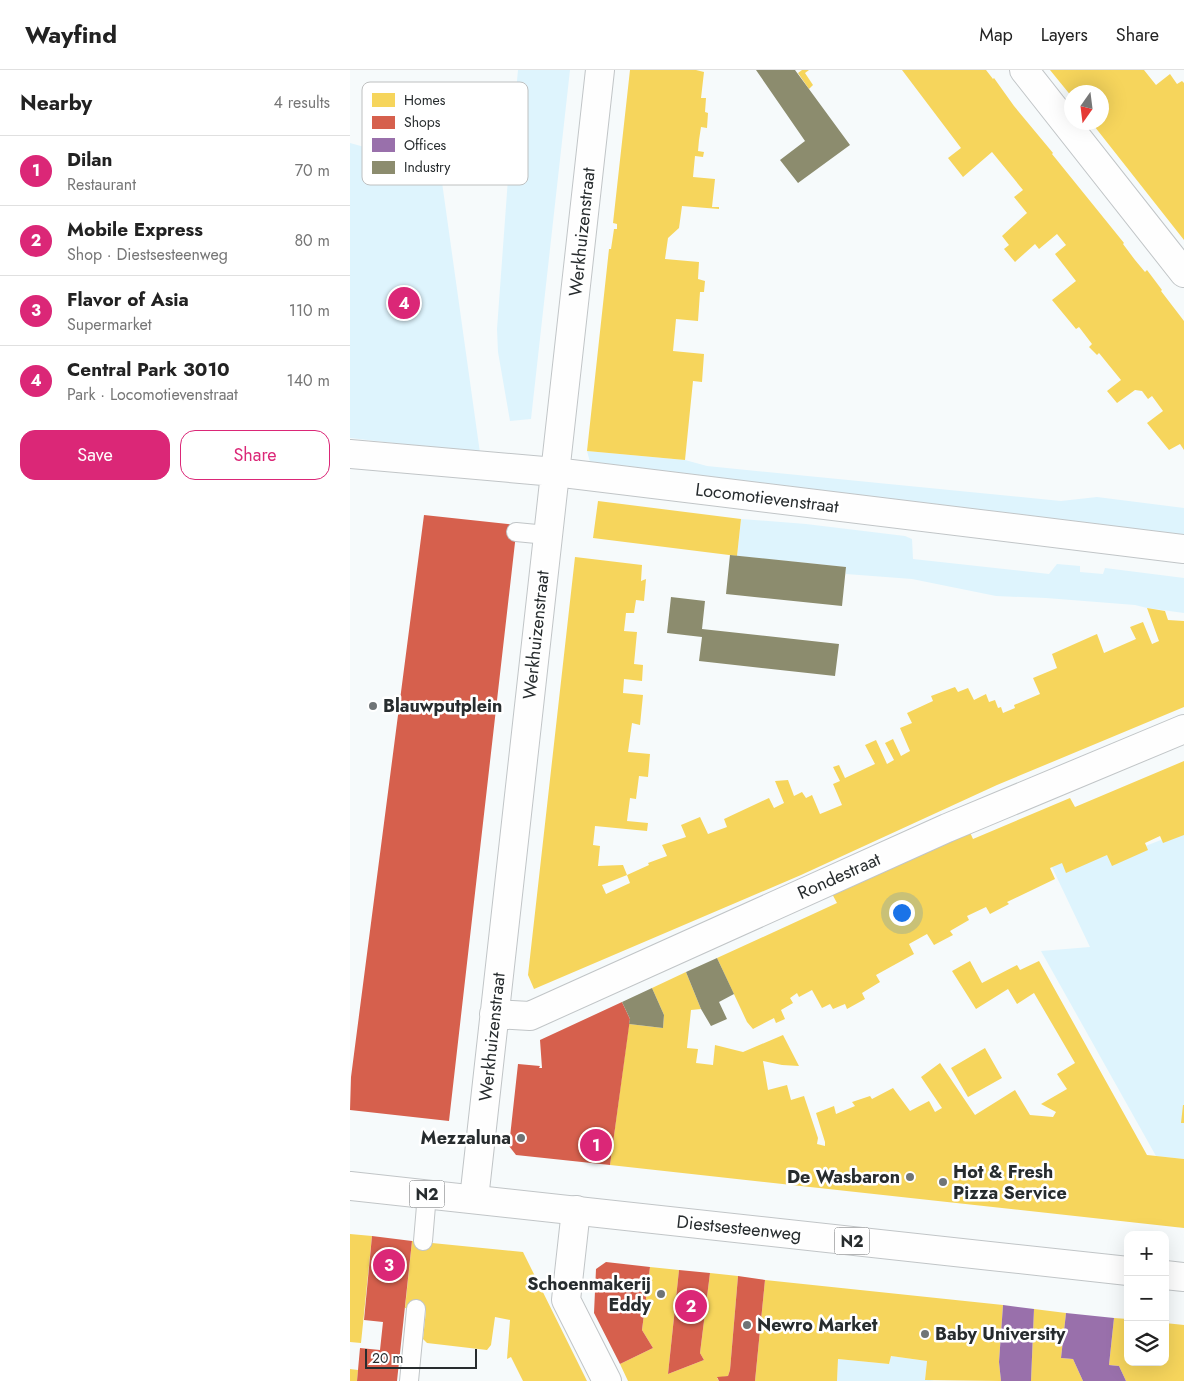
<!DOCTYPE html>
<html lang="en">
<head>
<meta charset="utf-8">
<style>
	body { margin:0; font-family:Jost,sans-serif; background:#f2f2f2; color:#222 }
	.controls { position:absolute; right:15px; bottom:15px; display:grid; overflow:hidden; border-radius:10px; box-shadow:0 5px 20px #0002 }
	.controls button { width:45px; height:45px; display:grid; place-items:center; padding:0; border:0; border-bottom:1px solid #e0e0e0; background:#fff; color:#222; font:25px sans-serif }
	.compass { position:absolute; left:714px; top:15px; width:45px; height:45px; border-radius:50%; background:#fff; box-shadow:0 5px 20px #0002; rotate:194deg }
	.scale { position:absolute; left:15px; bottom:12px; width:112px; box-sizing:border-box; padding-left:5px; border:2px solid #272c2e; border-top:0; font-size:14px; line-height:18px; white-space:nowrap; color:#272c2e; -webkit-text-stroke:4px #fff; paint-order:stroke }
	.you { position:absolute; left:551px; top:842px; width:18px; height:18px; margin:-12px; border:4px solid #fff; border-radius:50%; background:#1a73e8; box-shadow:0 0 0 8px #1a73e833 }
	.badge { display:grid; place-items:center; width:32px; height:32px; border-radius:50%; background:#db2777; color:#fff; font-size:16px; font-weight:700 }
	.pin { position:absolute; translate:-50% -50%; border:2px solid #fff; box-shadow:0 1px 5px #0006 }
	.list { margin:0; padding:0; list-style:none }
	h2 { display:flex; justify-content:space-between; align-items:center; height:65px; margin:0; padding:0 20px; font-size:21px }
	h2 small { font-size:16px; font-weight:400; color:#767676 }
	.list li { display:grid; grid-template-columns:32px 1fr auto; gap:15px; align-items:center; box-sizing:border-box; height:70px; padding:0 20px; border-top:1px solid #e0e0e0 }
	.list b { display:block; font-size:19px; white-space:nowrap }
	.list p { margin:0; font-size:16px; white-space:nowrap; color:#767676 }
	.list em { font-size:16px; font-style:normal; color:#767676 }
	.actions { display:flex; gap:10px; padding:15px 20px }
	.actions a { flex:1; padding:11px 0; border:1px solid #db2777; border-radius:15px; text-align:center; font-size:18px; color:#db2777 }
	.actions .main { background:#db2777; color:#fff }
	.icon { flex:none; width:28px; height:28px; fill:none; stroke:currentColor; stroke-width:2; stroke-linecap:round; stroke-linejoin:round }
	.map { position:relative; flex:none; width:834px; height:1311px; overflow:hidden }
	header { display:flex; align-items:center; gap:30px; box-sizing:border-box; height:70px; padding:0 25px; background:#fff; border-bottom:1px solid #e0e0e0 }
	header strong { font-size:24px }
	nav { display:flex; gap:28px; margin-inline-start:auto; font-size:18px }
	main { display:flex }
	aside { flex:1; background:#fff }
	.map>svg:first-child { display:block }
</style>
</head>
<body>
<header>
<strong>Wayfind</strong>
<nav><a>Map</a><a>Layers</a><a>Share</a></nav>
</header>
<main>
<aside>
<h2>Nearby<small>4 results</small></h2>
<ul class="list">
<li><span class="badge">1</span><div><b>Dilan</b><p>Restaurant</p></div><em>70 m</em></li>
<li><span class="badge">2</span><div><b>Mobile Express</b><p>Shop · Diestsesteenweg</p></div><em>80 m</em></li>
<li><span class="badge">3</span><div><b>Flavor of Asia</b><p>Supermarket</p></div><em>110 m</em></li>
<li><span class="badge">4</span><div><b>Central Park 3010</b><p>Park · Locomotievenstraat</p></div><em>140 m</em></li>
</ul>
<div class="actions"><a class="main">Save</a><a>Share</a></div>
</aside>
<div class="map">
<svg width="834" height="1311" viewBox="0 0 834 1311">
	<rect width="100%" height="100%" fill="#f6fafb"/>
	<!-- green -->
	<path fill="#def4fd" d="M 168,0 L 220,0 L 181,349 L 160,351 L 148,282 L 147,259 L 159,95 Z
		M 0,73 L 90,98 L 130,383 L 0,368 Z
		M 237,381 L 335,390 L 357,396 L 711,431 L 747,427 L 834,438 L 834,465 L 667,444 L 483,426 L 252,397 L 240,392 Z
		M 391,449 L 456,454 L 555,466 L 562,469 L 563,489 L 699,504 L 707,494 L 730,496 L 730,502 L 753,504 L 755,498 L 834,508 L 834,543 L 797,538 L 785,535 L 696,528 L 646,526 L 562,509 L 496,504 L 496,497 L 387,486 Z
		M 834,761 L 834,1089 L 806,1086 L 691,881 L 740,877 L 700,793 L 758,780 L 762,789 Z
		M 541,1286 L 577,1291 L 575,1309 L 584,1311 L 487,1311 L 488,1289 L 539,1294 Z"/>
	<!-- homes -->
	<path fill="#f6d55c" d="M 280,0 L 346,0 L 354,2 L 351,28 L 356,28 L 355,42 L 358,43 L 357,58 L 351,57 L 349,70 L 348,81 L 354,82 L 353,87 L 345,86 L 343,107 L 365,109 L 362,137 L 369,137 L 369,139 L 332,136 L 329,158 L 318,168 L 315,189 L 349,192 L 348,209 L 355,211 L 354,222 L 350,222 L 348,251 L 326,249 L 323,281 L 354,284 L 352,312 L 343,311 L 335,390 L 237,381 L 259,179 L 261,179 L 264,159 L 267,159 L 267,154 L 263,153 Z
		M 452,0 L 459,0 L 455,3 L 463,15 L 459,19 L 448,3 Z
		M 552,0 L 636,0 L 643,9 L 644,8 L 664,36 L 703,83 L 702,84 L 774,173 L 773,174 L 785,190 L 795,202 L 797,200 L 812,220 L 811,221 L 834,251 L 834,380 L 830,374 L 819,380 L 797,353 L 813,341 L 802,326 L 798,329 L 792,321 L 785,320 L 767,333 L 757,321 L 771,310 L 749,283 L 747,285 L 739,277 L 742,274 L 729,257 L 726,259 L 702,230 L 726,211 L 705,184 L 716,175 L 707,164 L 689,179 L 685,174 L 665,192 L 654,179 L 659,175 L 652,166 L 677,143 L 664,127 L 673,120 L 642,82 L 613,107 L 598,88 L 611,78 Z
		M 700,0 L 794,0 L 806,15 L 820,4 L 827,14 L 832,11 L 834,13 L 834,170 L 741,52 L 752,52 L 752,22 L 722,22 L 722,27 Z
		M 248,431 L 391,449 L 387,486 L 243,468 Z
		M 225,487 L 292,495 L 291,511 L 296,509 L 294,531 L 286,530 L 284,543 L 276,543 L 274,561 L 287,562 L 284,594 L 293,595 L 292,611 L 274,609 L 273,623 L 293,625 L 290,655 L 282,653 L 278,682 L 300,684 L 298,707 L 289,706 L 286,729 L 280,728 L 277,751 L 298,753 L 297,761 L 245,756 L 243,775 L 250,776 L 248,796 L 273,795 L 277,805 L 252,815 L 256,824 L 280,813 L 277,805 L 299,795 L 298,793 L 317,786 L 312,775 L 336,767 L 331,755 L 350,747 L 358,764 L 377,757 L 374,749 L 419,728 L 424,738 L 434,733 L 425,711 L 438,710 L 444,726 L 452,722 L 456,728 L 462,725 L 470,744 L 492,735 L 483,714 L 490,711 L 483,697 L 489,695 L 495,708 L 525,694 L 515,675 L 526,670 L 537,694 L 544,690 L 535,673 L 543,669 L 551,686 L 560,681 L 550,658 L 562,653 L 557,643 L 583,631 L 581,626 L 605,617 L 608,622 L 618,618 L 624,630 L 636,624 L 639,632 L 645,630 L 648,638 L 651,637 L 653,643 L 665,638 L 664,635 L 690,624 L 683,608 L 707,598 L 702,584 L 747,564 L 754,583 L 786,569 L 780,557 L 793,552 L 802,574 L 809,571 L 797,538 L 815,541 L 818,550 L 834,551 L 834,637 L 647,715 L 451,805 L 184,919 L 178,905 Z
		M 834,691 L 834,765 L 813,773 L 810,766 L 795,773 L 798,780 L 762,796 L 757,785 L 716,803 L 712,793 L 700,798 L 705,809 L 657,832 L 659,834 L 640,844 L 636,837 L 617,846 L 619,850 L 600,861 L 603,865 L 584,875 L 577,864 L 559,874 L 564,884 L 526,905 L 530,912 L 512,923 L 515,929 L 497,939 L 495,934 L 483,939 L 480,934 L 472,938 L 462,920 L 449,927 L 447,923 L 440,928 L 443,933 L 431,940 L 435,949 L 426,953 L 424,948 L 403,959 L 397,952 L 367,888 L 487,833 L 481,822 L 618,758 L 623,769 L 720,728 L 725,737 Z
		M 620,891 L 632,913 L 667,895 L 670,900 L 689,891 L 797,1085 L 834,1089 L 834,1158 L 260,1095 L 279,954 L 313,958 L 314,945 L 302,918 L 336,902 L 351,939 L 341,940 L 337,978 L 348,979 L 346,993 L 363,995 L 365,975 L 393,982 L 433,965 L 449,996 L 432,995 L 413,991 L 418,1020 L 437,1015 L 441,1030 L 454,1026 L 468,1068 L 467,1074 L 475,1076 L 475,1072 L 466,1043 L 484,1036 L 486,1044 L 505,1036 L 502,1032 L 520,1026 L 522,1029 L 543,1018 L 560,1041 L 579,1031 L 585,1042 L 592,1038 L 571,1007 L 590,993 L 625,1045 L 665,1020 L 680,1045 L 703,1047 L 706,1042 L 691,1034 L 717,1019 L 707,1004 L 725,993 L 684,923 L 667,934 L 658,919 L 626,939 L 602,901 Z
		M 635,978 L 652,1008 L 618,1027 L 601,998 Z
		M 833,1035 L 834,1035 L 834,1053 L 831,1053 Z
		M 0,1164 L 22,1166 L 11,1273 L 0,1272 Z
		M 62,1171 L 173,1182 L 237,1311 L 173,1311 L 161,1287 L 157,1289 L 160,1250 L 145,1247 L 141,1275 L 137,1280 L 77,1273 L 73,1269 L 76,1240 L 55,1238 Z
		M 300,1197 L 329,1200 L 318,1304 L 354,1290 L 350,1283 L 360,1203 L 388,1206 L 380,1300 L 378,1306 L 367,1308 L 369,1311 L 278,1311 L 270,1294 L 303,1278 L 292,1260 Z
		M 415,1210 L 653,1235 L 649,1292 L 651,1311 L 575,1310 L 577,1291 L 541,1286 L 539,1294 L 488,1289 L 487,1311 L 405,1311 Z
		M 684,1239 L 716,1243 L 711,1288 L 723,1289 L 733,1311 L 681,1311 Z
		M 764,1248 L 778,1249 L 778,1292 L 815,1292 L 815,1253 L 834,1255 L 834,1311 L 776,1311 L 769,1296 L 759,1295 Z
		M 0,1299 L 8,1300 L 7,1311 L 0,1311 Z"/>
	<!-- shops -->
	<path fill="#d6604d" d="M 74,445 L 167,455 L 99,1051 L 0,1040 L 1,1007 Z
		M 272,932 L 280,949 L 260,1095 L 166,1085 L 159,1076 L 168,994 L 190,996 L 189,998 L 192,998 L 190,970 Z
		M 22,1166 L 62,1171 L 47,1311 L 7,1311 L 10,1278 L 30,1280 L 33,1252 L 14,1250 Z
		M 256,1192 L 300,1197 L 292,1260 L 303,1278 L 270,1294 L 244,1243 L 246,1199 Z
		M 329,1200 L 360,1203 L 350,1283 L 354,1290 L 318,1304 Z
		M 388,1206 L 415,1210 L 405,1311 L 369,1311 L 367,1307 L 378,1306 L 380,1300 Z"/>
	<!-- offices -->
	<path fill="#9970ab" d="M 653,1235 L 684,1239 L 681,1311 L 651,1311 L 649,1292 Z
		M 716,1243 L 764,1248 L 759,1295 L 769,1296 L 776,1311 L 733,1311 L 723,1289 L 711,1288 Z"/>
	<!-- industry -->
	<path fill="#8c8c6e" d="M 406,0 L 445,0 L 500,75 L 448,113 L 430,90 L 455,71 Z
		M 380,485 L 496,497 L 492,536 L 376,524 Z
		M 321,527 L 355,531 L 352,559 L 489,574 L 485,606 L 349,591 L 352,567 L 317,563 Z
		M 367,888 L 384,924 L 369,932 L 377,949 L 361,956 L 351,939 L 336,902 Z
		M 302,918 L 314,945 L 313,958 L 279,954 L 280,949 L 272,932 Z"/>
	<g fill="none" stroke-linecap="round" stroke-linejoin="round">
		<defs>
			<path id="lane" d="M 166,462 L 197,465
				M 73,1171 L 77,1124
				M 59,1311 L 66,1239"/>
			<path id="street" d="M 674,0 L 834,203
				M 0,384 L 205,402 L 834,479
				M 144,944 L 180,946 L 597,758 L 834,659
				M 124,1129 L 250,0
				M 226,1140 L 216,1230 L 257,1311"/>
			<path id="primary" d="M 0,1116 L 778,1201
				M 815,1205 L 834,1207"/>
		</defs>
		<!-- lane casing -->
		<use href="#lane" stroke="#c1c5c7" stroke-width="20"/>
		<!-- street casing -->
		<use href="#street" stroke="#c1c5c7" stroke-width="30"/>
		<!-- primary casing -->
		<use href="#primary" stroke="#c1c5c7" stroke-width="30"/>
		<!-- lane -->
		<use href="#lane" stroke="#fefefe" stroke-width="18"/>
		<!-- street -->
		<use href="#street" stroke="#fefefe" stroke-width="28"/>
		<!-- primary -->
		<use href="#primary" stroke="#fefefe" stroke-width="28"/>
	</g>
	<!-- markers -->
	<g fill="#6f7476" stroke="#fff" stroke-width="2">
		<circle cx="23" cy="636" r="5"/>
		<circle cx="171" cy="1068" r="5"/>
		<circle cx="560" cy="1107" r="5"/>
		<circle cx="593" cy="1112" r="5"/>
		<circle cx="311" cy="1224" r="5"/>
		<circle cx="397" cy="1255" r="5"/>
		<circle cx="575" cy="1264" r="5"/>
	</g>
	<g text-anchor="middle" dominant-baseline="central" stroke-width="5" stroke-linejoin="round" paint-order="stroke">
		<!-- shield labels -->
		<g fill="#fff" stroke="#686b6d" stroke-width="1">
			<rect x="59.5" y="1110.5" width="35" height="27" rx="4"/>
			<rect x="484.5" y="1157.5" width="35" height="27" rx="4"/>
		</g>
		<g font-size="16" font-weight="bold" fill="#272c2e">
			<text x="77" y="1124">N2</text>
			<text x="502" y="1171">N2</text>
		</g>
		<!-- street labels -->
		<g font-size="18" fill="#272c2e" stroke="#fff">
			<text transform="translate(232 162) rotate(-84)">Werkhuizenstraat</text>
			<text transform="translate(417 428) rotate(7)">Locomotievenstraat</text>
			<text transform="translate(186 565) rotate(-84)">Werkhuizenstraat</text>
			<text transform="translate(489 806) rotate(-24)">Rondestraat</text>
			<text transform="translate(142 967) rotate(-84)">Werkhuizenstraat</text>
			<text transform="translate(389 1158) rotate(6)">Diestsesteenweg</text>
		</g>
		<!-- poi labels -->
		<g font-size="18" font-weight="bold" fill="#272c2e" stroke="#fff" text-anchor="start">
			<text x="33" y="636">Blauwputplein</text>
			<text x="161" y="1068" text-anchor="end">Mezzaluna</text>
			<text x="603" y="1102">Hot &amp; Fresh<tspan x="603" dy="21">Pizza Service</tspan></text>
			<text x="550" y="1107" text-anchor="end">De Wasbaron</text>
			<text x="301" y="1214" text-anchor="end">Schoenmakerij<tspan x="301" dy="21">Eddy</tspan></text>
			<text x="407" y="1255">Newro Market</text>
			<text x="585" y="1264">Baby University</text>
		</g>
	</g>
	<!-- legend -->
	<rect x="12" y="12" width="166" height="103" rx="8" fill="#fff" stroke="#bec0c0" stroke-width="1"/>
	<rect x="22" y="23" width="23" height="14" fill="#f6d55c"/>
	<rect x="22" y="46" width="23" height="13" fill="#d6604d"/>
	<rect x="22" y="68" width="23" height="14" fill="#9970ab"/>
	<rect x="22" y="91" width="23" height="13" fill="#8c8c6e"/>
	<g font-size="14" fill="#272c2e">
		<text x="54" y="35">Homes</text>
		<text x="54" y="57">Shops</text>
		<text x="54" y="80">Offices</text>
		<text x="54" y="102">Industry</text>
	</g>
</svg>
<div class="controls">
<button>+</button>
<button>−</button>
<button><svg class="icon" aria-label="layers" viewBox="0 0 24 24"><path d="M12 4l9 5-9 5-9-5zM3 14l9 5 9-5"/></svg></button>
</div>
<svg class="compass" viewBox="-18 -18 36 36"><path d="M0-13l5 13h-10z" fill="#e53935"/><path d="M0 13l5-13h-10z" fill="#767676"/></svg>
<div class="scale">20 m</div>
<div class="you"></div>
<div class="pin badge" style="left:246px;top:1075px">1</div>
<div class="pin badge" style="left:341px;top:1236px">2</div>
<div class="pin badge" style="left:39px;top:1195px">3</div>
<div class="pin badge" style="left:54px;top:233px">4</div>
</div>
</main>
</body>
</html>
